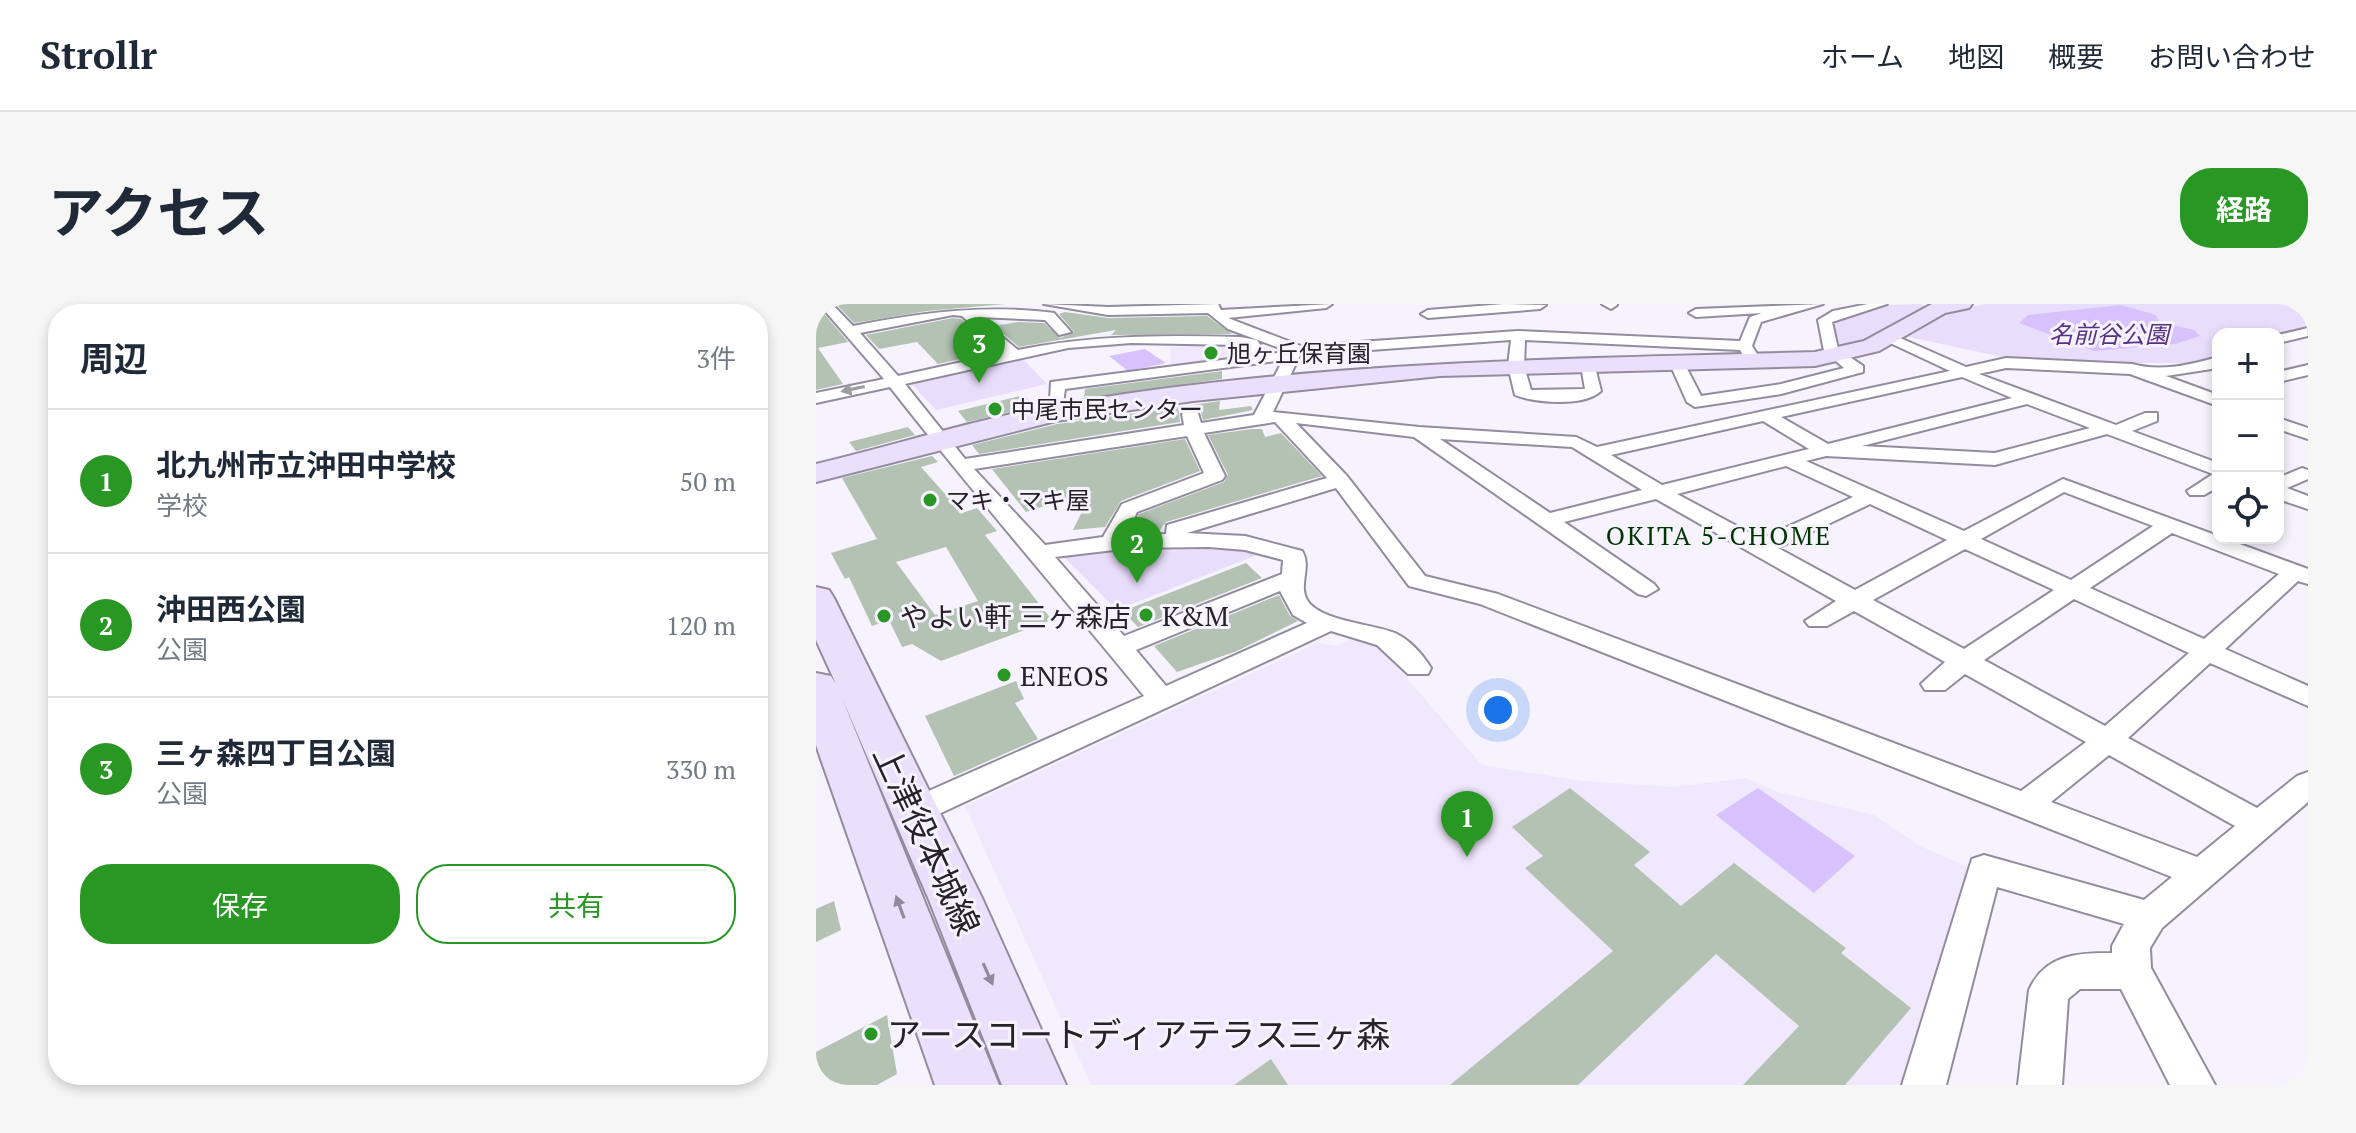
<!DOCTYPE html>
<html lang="ja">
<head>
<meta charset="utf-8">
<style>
	body { margin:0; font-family:"PT Serif","Noto Sans JP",serif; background:#f6f6f7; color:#1f2937 }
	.controls { position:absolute; right:24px; top:24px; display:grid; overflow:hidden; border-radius:16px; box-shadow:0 4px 12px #0003 }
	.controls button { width:72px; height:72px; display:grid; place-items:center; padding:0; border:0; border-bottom:2px solid #e0e1e3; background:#fff; color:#1f2937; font:40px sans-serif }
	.you { position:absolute; left:682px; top:406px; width:28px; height:28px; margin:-20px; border:6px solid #fff; border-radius:50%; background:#1a73e8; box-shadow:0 0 0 12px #1a73e833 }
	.badge { display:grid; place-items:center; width:52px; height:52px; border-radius:50%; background:#289723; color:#fff; font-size:26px; font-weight:700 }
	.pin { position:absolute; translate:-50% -66px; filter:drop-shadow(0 2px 4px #0008) }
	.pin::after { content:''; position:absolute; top:42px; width:28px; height:24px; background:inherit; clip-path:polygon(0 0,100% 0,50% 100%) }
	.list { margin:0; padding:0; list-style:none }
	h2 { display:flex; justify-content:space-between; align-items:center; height:104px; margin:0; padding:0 32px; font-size:34px }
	h2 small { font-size:26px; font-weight:400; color:#747a83 }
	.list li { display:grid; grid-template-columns:52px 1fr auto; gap:24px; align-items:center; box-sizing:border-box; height:144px; padding:0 32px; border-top:2px solid #e0e1e3 }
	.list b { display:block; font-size:30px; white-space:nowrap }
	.list p { margin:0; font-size:26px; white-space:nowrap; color:#747a83 }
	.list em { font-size:26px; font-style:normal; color:#747a83 }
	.actions { display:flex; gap:16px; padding:24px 32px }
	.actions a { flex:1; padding:18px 0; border:2px solid #289723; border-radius:32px; text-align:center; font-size:28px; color:#289723 }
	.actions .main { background:#289723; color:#fff }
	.icon { flex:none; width:44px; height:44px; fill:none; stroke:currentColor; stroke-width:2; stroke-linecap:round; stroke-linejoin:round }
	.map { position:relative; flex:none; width:1492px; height:781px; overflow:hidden; border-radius:32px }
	header { display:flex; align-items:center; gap:48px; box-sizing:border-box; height:112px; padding:0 40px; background:#fff; border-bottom:2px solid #e0e1e3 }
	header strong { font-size:38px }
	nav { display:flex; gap:44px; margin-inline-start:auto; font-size:28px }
	.intro { display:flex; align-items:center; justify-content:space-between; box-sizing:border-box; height:192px; padding:0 48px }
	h1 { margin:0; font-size:56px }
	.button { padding:20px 36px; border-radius:32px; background:#289723; color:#fff; font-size:28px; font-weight:700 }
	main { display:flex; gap:48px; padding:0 48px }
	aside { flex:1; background:#fff; border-radius:32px; box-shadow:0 4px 12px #0003 }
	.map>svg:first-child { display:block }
</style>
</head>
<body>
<header>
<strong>Strollr</strong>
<nav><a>ホーム</a><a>地図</a><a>概要</a><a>お問い合わせ</a></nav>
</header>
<div class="intro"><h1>アクセス</h1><a class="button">経路</a></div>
<main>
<aside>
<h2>周辺<small>3件</small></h2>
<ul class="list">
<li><span class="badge">1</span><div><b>北九州市立沖田中学校</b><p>学校</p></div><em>50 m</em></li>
<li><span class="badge">2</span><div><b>沖田西公園</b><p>公園</p></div><em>120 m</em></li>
<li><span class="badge">3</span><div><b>三ヶ森四丁目公園</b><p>公園</p></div><em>330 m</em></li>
</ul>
<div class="actions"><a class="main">保存</a><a>共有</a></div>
</aside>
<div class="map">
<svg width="1492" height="781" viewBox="0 0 1492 781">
	<rect width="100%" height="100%" fill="#f6f2fe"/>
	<!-- built -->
	<path fill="#f0e8fd" d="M 410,38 L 432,41 L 438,54 L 355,64 L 354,44 Z
		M 539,332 L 562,341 L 666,461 L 766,477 L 857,483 L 930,474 L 962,488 L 1058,511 L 1104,542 L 1154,564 L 1157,572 L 1085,781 L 275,781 L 149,502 L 501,339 L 521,342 Z"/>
	<!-- green -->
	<path fill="#e8ddfa" d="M 1103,0 L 1111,2 C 1092,10 1080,24 1062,34 C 1048,41 1032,42 1017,44 L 1015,18 L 1071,1 Z
		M 1171,0 L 1492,0 L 1492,27 L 1462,31 L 1402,30 L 1402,45 L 1397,46 L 1394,55 L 1377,59 L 1215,59 L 1093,33 L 1135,6 Z
		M 204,52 L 231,80 L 120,106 L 94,78 Z
		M 432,245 L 451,247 L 301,306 L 248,253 L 256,248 Z"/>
	<!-- water -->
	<path fill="#d8c2fd" d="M 1305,1 L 1340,11 L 1343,18 L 1378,26 L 1384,32 L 1359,40 L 1278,47 L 1203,19 L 1212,11 Z
		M 329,45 L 350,59 L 312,67 L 293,52 Z
		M 942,484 L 1039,552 L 998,589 L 900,511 Z"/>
	<!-- building -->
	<path fill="#b3c2b2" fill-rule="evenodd" d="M 0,0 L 32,38 L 2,44 L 27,80 L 0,86 Z
		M 20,0 L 189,0 L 111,7 L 38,19 Z
		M 249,8 L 292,14 L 391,12 L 416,30 L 295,31 L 300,26 L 203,43 L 178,22 L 202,18 L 228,19 L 244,34 L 258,28 L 243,10 Z
		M 137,14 L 145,15 L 181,47 L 122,60 L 101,38 L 63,45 L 50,31 Z
		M 406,67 L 406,75 L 268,94 L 269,85 Z
		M 208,91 L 219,102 L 151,118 L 142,107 Z
		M 404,97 L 403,106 L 435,102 L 437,106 L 387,116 L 384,105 L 376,102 L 363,109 L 364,118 L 163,150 L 156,141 L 241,120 Z
		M 92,123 L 99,131 L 40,147 L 33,138 Z
		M 436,125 L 446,125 L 449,133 L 465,129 L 506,172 L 350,218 L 343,227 L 315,229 L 323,210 L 408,178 L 412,171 L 392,131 Z
		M 369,135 L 384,167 L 305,197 L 289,223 L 257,226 L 276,187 L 210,208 L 176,165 Z
		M 116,152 L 122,158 L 105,163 L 146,209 L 161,204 L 181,227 L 169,231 L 236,316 L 125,357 L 96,340 L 86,343 L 73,316 L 56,322 L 33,273 L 29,275 L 15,249 L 61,235 L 26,174 ZM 130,243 L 162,297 L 119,311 L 80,258 Z
		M 430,259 L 446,274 L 322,323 L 307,307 Z
		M 463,291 L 474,312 L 482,317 L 421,347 L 361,368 L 338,342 Z
		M 200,377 L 208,395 L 199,399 L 222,435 L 138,472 L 109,412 Z
		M 754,484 L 834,548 L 818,561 L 865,602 L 918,559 L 1030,644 L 1025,649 L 1095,704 L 1029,781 L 927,781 L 983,722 L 900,650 L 762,781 L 634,781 L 797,647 L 709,564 L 727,552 L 696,523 Z
		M 18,597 L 25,626 L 0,638 L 0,605 Z
		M 71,711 L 81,770 L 61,781 L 0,781 L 0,748 Z
		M 455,755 L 472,781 L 418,781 Z"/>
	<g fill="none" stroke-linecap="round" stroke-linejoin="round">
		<defs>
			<path id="street" d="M 3,0 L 16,0 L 37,22 C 103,9 170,0 238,9 L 255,28 L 243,31 L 229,16 L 162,13 L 202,46 C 276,31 348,31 424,33 L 441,36 L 450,50 L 462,49 L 469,52 L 472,47 L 412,25 L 392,9 L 292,11 L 228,0 L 292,3 L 402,0 L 405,6 L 516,0 L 510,4 L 412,14 L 485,42 L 702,27 L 924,37 L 934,13 L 946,9 L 880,13 L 873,9 L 880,5 L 1007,0 L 945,18 L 936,42 L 946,58 L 938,63 L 933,61 L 924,46 L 709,36 L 708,62 L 715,86 L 769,85 L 765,62 L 778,59 L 785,87 C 768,103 720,99 699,91 L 692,62 L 695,36 L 484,51 L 457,108 L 603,123 L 760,133 L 781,143 L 1134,67 L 1070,37 L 1070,31 L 1075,30 L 1150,63 L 1190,54 L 1316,60 C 1344,68 1374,61 1402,53 L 1402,64 L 1350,72 L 1402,91 L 1402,102 L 1314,70 L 1190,64 L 1163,70 L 1300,121 L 1329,109 L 1341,109 L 1341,117 L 1316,127 L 1402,159 L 1402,183 L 1388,191 L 1374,191 L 1371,187 L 1397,170 L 1291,130 L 1179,161 L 1010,152 L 990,157 L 1148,227 L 1247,175 L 1492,265 L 1492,280 L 1482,277 L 1409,345 L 1492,382 L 1492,402 L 1394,359 L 1312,434 L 1441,504 L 1481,472 L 1492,468 L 1492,498 L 1346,624 L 1334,644 L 1335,664 L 1399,781 L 1354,781 L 1305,685 L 1264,685 L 1252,695 L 1246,781 L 1202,781 L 1213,686 C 1229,650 1262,649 1296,649 L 1296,642 L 1308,620 L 1181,583 L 1130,781 L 1086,781 L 1156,555 L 1168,551 L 1328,596 L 1356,573 L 664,300 L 593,282 L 520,184 L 371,229 L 429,232 L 486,247 C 496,262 482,281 491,296 C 503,317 557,320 579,329 C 594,336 607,351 615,364 L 612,370 L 592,370 L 561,341 L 515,327 L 112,515 L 101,518 L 90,515 L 85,506 L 90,497 L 328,392 C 244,289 156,188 74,83 L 0,99 L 0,89 L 68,75 ZM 137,11 L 146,12 L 187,49 L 82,72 L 44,29 ZM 315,39 L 424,41 L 431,42 L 437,52 L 235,78 L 233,113 L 245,113 L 249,85 L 467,56 L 438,111 L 385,119 L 381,106 L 375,105 L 366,110 L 368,121 L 149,155 L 89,80 L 252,44 ZM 1146,73 L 1196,94 L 1012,140 L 965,113 ZM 1211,100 L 1274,124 L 1179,149 L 1046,142 ZM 947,117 L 993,145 L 846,181 L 795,151 ZM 459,118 L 511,174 L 351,221 L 350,230 L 310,232 L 321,208 L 406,176 L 409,172 L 388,129 ZM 480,119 L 598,133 L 822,290 L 830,292 L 842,285 L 838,280 L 748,218 L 840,195 L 1020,297 L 989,317 L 993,322 L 1011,322 L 1038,307 L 1129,358 L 1105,380 L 1109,386 L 1129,386 L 1149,370 L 1270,438 L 1205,487 L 682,290 L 609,272 L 531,172 ZM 371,132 L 388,169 L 306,200 L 287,233 L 229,241 L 158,165 ZM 624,135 L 756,143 L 826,186 L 734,209 ZM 970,162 L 1037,193 L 945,235 L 861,190 ZM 1248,188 L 1337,222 L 1255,276 L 1165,235 ZM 1054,200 L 1131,236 L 1039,286 L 962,244 ZM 1356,229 L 1463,270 L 1388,335 L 1274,284 ZM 393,243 L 429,246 L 467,256 L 466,270 L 308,332 L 239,253 L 315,244 ZM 1149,245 L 1238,286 L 1148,345 L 1057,296 ZM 464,287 L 477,311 L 491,319 L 350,382 L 320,346 ZM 1258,295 L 1373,349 L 1289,422 L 1168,356 ZM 1293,451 L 1419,522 L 1381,553 L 1235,498 Z
				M 688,0 L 730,1 L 724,5 L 612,14 L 605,10 L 612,6 Z
				M 786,0 L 801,0 L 801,1 L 795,5 Z
				M 1052,0 L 1071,0 L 1016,18 L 1022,45 L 1047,62 L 1047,68 L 965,90 L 879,103 L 871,98 L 854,60 L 867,57 L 885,92 L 965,80 L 1028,64 L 1008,47 L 1002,16 L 1017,7 Z
				M 1492,24 L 1492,32 L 1462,39 L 1462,31 Z
				M 1492,61 L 1492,71 L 1462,78 L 1462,68 Z
				M 1462,114 L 1492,124 L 1492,135 L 1462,125 Z
				M 1486,164 L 1492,166 L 1492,175 L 1471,184 L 1492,192 L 1492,205 L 1462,195 L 1462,174 Z"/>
			<path id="secondary" d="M 1116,0 L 1156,0 L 1153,4 L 1129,9 L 1063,47 L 999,62 L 624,72 L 377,97 L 240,117 L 0,178 L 0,160 C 80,141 160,115 240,101 C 491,57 746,55 999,48 L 1048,37 Z
				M 0,283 L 13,286 L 18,294 L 167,596 L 250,781 L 186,781 L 113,596 L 26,394 L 183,781 L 119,781 L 0,441 L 0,369 L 15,372 L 20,380 L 0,336 Z"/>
			<path id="highway" d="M 1479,0 L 1492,0 L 1492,7 Z"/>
		</defs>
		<!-- street casing -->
		<use href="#street" stroke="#928c9e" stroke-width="4"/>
		<!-- secondary casing -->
		<use href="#secondary" stroke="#928c9e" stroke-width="4"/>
		<!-- highway casing -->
		<use href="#highway" stroke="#876fac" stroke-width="4"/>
		<!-- street -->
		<use href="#street" fill="#fff" fill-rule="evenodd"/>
		<!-- secondary -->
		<use href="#secondary" fill="#ebe0fb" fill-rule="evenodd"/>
		<!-- highway -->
		<use href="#highway" fill="#bc98f2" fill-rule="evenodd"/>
	</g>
	<!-- one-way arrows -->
	<defs><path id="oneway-solid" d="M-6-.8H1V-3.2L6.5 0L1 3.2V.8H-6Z" transform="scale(2)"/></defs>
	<use fill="#9d9c9f" href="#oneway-solid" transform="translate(37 85) rotate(168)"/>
	<g fill="#928a9c">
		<use href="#oneway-solid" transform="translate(84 603) rotate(-110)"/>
		<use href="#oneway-solid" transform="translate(172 670) rotate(66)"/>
	</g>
	<!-- markers -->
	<g fill="#289723" stroke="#f6f2fe" stroke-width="3">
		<circle cx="395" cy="49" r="8"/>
		<circle cx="179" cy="105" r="8"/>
		<circle cx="114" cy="196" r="8"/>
		<circle cx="330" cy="311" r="8"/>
		<circle cx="68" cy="312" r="8"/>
		<circle cx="188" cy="371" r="8"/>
		<circle cx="55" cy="730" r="8"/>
	</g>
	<g text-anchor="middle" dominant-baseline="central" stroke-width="6" stroke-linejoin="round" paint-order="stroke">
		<!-- far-park labels -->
		<g font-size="24" font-style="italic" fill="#573184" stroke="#f6f2fe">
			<text x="1293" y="30">名前谷公園</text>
		</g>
		<!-- far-poi labels -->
		<g font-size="24" fill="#252229" stroke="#f6f2fe" text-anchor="start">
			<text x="411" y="49">旭ヶ丘保育園</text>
			<text x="195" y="105">中尾市民センター</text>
			<text x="130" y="196">マキ・マキ屋</text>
		</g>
		<!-- far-neighbourhood labels -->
		<g font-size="26" letter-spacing="2" fill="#003700" stroke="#f6f2fe">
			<text x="903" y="231">OKITA 5-CHOME</text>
		</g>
		<!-- poi labels -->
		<g font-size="28" fill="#252229" stroke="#f6f2fe" text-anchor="start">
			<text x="346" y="311">K&amp;M</text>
			<text x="84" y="312">やよい軒 三ヶ森店</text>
			<text x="204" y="371">ENEOS</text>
		</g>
		<!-- near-street labels -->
		<g font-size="34" fill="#252229" stroke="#f6f2fe">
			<text transform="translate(111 536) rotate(65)">上津役本城線</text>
		</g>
		<!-- near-poi labels -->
		<g font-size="34" fill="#252229" stroke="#f6f2fe" text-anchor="start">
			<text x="71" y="730">アースコートディアテラス三ヶ森</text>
		</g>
	</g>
</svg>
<div class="controls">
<button>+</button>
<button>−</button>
<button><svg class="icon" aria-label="locate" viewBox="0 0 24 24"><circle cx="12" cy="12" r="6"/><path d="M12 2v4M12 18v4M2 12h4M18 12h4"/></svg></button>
</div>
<div class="you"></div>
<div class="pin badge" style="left:651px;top:553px">1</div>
<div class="pin badge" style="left:321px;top:279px">2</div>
<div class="pin badge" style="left:163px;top:79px">3</div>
</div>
</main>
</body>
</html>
